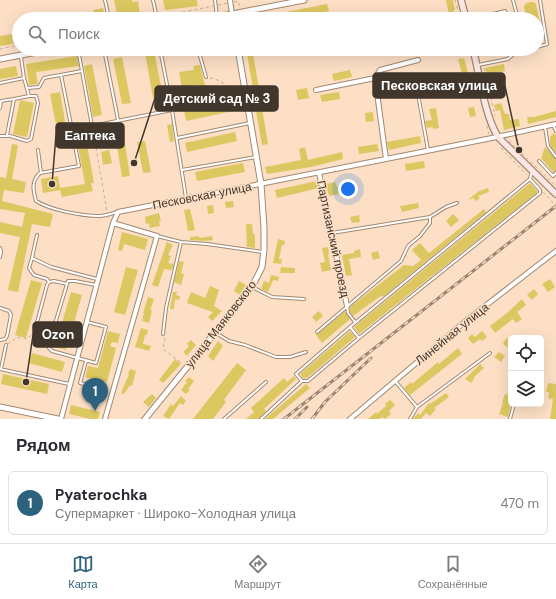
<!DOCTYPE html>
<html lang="ru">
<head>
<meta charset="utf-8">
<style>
	body { margin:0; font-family:"DM Sans",sans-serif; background:#f2f2f3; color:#2b2b33 }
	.controls { position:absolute; right:12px; bottom:12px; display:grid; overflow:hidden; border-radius:6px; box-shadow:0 4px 16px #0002 }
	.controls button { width:36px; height:36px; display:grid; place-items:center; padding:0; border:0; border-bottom:1px solid #e1e1e2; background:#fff; color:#2b2b33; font:20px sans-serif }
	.you { position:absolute; left:348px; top:189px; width:14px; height:14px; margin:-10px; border:3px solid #fff; border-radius:50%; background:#1a73e8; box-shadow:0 0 0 6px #1a73e833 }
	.badge { display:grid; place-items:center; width:26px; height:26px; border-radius:50%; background:#2d627e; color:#fff; font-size:13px; font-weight:700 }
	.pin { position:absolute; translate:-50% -33px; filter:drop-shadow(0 1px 2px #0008) }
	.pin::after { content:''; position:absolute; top:21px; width:14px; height:12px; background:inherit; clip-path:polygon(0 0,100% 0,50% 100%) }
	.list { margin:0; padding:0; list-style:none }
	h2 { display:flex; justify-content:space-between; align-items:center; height:52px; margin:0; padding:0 16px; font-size:17px }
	h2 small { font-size:13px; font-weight:400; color:#7c7c81 }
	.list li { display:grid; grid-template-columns:26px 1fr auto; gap:12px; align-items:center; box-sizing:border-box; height:64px; margin:0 8px 8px; padding:0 8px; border:1px solid #e1e1e2; border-radius:6px }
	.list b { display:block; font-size:15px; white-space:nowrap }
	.list p { margin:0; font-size:13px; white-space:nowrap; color:#7c7c81 }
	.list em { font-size:13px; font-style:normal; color:#7c7c81 }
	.icon { flex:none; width:22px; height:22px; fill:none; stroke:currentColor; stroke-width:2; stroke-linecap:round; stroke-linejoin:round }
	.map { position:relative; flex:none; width:556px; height:419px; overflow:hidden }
	.search { position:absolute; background:#fff; box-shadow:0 4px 16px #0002; left:12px; right:12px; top:12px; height:44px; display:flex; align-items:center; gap:10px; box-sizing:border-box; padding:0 14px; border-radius:22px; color:#7c7c81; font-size:15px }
	.sheet { height:124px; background:#fff }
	nav { display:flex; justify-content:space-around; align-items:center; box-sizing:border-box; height:56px; border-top:1px solid #e1e1e2; background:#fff; font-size:11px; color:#7c7c81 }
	nav a { display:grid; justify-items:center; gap:2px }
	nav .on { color:#2d627e }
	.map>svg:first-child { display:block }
</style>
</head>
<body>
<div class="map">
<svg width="556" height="419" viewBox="0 0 556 419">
	<rect width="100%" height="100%" fill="#fcdfc5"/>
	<!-- building -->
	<path fill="#dcc760" d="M 114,0 L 132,0 L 132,2 L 138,1 L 140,16 L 118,19 Z
		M 163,0 L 197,0 L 198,6 L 165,10 Z
		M 446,0 L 453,0 L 455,10 L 453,11 L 455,19 L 450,19 Z
		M 531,2 L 534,2 L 536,4 L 541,28 L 541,30 L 537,32 L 537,19 L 527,19 L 524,7 L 526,3 Z
		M 327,4 L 329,11 L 290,19 L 277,19 L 276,14 Z
		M 103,8 L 106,19 L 94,19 L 93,10 Z
		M 84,14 L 85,19 L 69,19 L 69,17 Z
		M 19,33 L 19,43 L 0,46 L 0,36 Z
		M 493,49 L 510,49 L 497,54 L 495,54 Z
		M 154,51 L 163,96 L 153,98 L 145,52 Z
		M 253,53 L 268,144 L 262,145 L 254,100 L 255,100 L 247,54 Z
		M 77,56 L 79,66 L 36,72 L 38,84 L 29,85 L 26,64 Z
		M 122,57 L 131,103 L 122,104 L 113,59 Z
		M 464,58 L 473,91 L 467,92 L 458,59 Z
		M 92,64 L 102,115 L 93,117 L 84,66 Z
		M 504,64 L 505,71 L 487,75 L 485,68 Z
		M 200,65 L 206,89 L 198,90 L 197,85 L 182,88 L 179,72 L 194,70 L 193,66 Z
		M 16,66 L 18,76 L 0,79 L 0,69 Z
		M 350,70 L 352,77 L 334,81 L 332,74 Z
		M 307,88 L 309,98 L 298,100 L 296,90 Z
		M 60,92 L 68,138 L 59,140 L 50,94 Z
		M 339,92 L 340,99 L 322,102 L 320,95 Z
		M 20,100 L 34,103 L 27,137 L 13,134 Z
		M 231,102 L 233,111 L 186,121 L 184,111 Z
		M 501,103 L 505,114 L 509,114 L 510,120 L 519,119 L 520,126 L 504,130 L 500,110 L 496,111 L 494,105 Z
		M 474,107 L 476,116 L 470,117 L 468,108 Z
		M 436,108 L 439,128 L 433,129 L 433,127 L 427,128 L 425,121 L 432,120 L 429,109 Z
		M 556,111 L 556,117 L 528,124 L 527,117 L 534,117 Z
		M 373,112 L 374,121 L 366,122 L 365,113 Z
		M 172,124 L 174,141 L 170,142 L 167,125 Z
		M 235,132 L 237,141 L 187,152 L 185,143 Z
		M 85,133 L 94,183 L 91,183 L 93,191 L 62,197 L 60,190 L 43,193 L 41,179 L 58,176 L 60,188 L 85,184 L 76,135 Z
		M 554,133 L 556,135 L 556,153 L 550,145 L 550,137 Z
		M 420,136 L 421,143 L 389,150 L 387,142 Z
		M 145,141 L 151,172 L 143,173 L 137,142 Z
		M 12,144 L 18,145 L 12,179 L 26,182 L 24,193 L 4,190 L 2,201 L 53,214 L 50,227 L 32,224 L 18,292 L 8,290 L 20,237 L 0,233 L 0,222 L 22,227 L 25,213 L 0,209 L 0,177 L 6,178 Z
		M 125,144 L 130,176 L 122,177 L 117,146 Z
		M 377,144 L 379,151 L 359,154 L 358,147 Z
		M 305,147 L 308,160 L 342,152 L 343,159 L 311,167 L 267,174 L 265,167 L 301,160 L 299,149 Z
		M 545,147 L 556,159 L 556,171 L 553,172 L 541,158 Z
		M 109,150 L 112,163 L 103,165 L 101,152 Z
		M 424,161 L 425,168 L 406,171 L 405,164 Z
		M 243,163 L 245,172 L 197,181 L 195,172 Z
		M 317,181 L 319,188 L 277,198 L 275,190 Z
		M 335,182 L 337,187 L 348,185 L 350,192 L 329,196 L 326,184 Z
		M 530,183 L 538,192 L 359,334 L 354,327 Z
		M 488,188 L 489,192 L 478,196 L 480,198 L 476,201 L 473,198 L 469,200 L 469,199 L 479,191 Z
		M 233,201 L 234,207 L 226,208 L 225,202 Z
		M 418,203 L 419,208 L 402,212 L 400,206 Z
		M 213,205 L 214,213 L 208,214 L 207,206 Z
		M 190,209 L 195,230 L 188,231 L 184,210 Z
		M 484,209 L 486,212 L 383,297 L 382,295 L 353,316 L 350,312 L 350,307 L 404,265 L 413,266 L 421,260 L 412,250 L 420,243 L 429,253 Z
		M 159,213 L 161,221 L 159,221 L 160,226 L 150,228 L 149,223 L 146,224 L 145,217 Z
		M 453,214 L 459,220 L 451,227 L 446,221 Z
		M 359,215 L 360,222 L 352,223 L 350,217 Z
		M 246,224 L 252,224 L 253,234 L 255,234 L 255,248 L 247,247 Z
		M 122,232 L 148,239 L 145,250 L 124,244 L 122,251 L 118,250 Z
		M 199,236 L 199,238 L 212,236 L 213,240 L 206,241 L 190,240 L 190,237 Z
		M 278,239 L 285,241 L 284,245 L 282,245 L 279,259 L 282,259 L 281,264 L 273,263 Z
		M 167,242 L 173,245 L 168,255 L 171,256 L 168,263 L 174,264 L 172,270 L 164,269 L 158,287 L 152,285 Z
		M 328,247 L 329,254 L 328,254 L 331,270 L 322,272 L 320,263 L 325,262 L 322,248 Z
		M 360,249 L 361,257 L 349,259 L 352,275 L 346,276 L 342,255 L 354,253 L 354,251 Z
		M 378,251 L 380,258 L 373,260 L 371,253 Z
		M 179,261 L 184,262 L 181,273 L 184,274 L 181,285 L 174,282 Z
		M 126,267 L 138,270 L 125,315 L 114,312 Z
		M 281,267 L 295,268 L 295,273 L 280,273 Z
		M 271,275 L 279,277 L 278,281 L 273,280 L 268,292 L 261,289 L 264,281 L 269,283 Z
		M 550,279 L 555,287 L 548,292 L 542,284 Z
		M 31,280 L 42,283 L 26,338 L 15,335 Z
		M 239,281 L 246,285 L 240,295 L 234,291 Z
		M 210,286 L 219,290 L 214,306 L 222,311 L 212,321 L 208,317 L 213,312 L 187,303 L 191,292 L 205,298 Z
		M 534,289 L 538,294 L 532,300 L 527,295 Z
		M 71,292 L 82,295 L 66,350 L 55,347 Z
		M 173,292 L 177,292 L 176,295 L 180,296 L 179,300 L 175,299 L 174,309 L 170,309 Z
		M 148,297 L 154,299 L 150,310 L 152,310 L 149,323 L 142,321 L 144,313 L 143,313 Z
		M 522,299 L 526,305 L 517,312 L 522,319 L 516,323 L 513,319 L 495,333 L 490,326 L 507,313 Z
		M 319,311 L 323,316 L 316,322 L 312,317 Z
		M 345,311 L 350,319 L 322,343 L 316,335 Z
		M 141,328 L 148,330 L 147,335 L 145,335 L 143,344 L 151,346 L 149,351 L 135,347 Z
		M 108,331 L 120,334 L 118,343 L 112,342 L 110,346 L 116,348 L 107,382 L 85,377 L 88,366 L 98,368 Z
		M 350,331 L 355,337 L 307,378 L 303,378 L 300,374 Z
		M 482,331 L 487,337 L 482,341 L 480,339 L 473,344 L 468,338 L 472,334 L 475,337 Z
		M 506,338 L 511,341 L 510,349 L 503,344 Z
		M 191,340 L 196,345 L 187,356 L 183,352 L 189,346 L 187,344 Z
		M 218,341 L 223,346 L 213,361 L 208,356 Z
		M 458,348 L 462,354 L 410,395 L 404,388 L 411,382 L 412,384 L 438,362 L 439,364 Z
		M 499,352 L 505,356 L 501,362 L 494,357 Z
		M 32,353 L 65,362 L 62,372 L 29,363 Z
		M 175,359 L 181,364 L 163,383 L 159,380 Z
		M 237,363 L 246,370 L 224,400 L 226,402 L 213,419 L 193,419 Z
		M 480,364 L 484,368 L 474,377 L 475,377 L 471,383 L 465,379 Z
		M 130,369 L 136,371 L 132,386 L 130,385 L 124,394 L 121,393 L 129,374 L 128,374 Z
		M 3,374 L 49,384 L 47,394 L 1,384 Z
		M 294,376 L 296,379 L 264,409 L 266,411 L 259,419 L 246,419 L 254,412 L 251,408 L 284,378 L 287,382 Z
		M 189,377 L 194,381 L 188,389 L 190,390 L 186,394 L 181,390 L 187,382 L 185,381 Z
		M 548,383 L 556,384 L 556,419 L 550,419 L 553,399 L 548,398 L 549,392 L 546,392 Z
		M 306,384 L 310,388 L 273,419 L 265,419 Z
		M 510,384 L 511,384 L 511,404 L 508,417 L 499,414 L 503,403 L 502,403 L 505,394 L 507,395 Z
		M 446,393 L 449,397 L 434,408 L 436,409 L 430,416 L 426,413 L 421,419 L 413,419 L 418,413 L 420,415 L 429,403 L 430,404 Z
		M 152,394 L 156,398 L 149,407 L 143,402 Z
		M 181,396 L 186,401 L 183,405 L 180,403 L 169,419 L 163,416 L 171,404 L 173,406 Z
		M 390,400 L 395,405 L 389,411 L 391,414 L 385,419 L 382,417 L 380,419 L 368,419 L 376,412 L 377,414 L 386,406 L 385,404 Z
		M 71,405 L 100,412 L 98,419 L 91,419 L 69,414 Z"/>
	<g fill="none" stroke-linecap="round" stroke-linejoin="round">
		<defs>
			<path id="service" d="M 105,0 L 109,19
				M 153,0 L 157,19
				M 215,0 L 217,17
				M 513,0 L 518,19
				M 474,19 L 505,11 L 507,19
				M 537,47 L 547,44 L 540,0
				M 78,49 L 92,126
				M 104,49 L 118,120
				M 196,49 L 200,56 L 206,77
				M 21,57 L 24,78 L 29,96 L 36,96 L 38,103 L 31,139 L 27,141 L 7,135 L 14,99 L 29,96
				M 478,65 L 508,59 L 519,49
				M 61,75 L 72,130
				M 0,83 L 24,78
				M 27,88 L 39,87 L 44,78 L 82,71
				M 410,91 L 418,94 L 428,150
				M 0,108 L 1,101 L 14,99
				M 553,125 L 556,131
				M 545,127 L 548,146 L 556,157
				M 0,136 L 7,136
				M 177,138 L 250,123
				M 38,150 L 41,173
				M 539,161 L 553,176 L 556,173
				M 182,170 L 256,157
				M 186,198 L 172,110 L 245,95
				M 117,212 C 111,214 105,216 99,216 C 82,216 50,210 36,201 C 33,190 31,181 40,173 L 79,166 L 72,130 L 172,110 L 160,49
				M 332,233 L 430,217 L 446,207 L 457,203
				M 37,235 L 32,258 L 51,267 L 97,279
				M 157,236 L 181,242 L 166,308 L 163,334
				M 181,242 L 207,244 L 263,252
				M 0,248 L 1,251 L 0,257
				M 32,258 L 29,268 L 34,275 L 47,279 L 49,282
				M 252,287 L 272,297 L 304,299
				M 347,307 L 348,313 L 355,322
				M 0,308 L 9,311 L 11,315 L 7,336 L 5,339 L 0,340
				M 87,322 L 106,327 L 96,363 L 52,351 L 49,348 L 50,340 L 68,281 L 75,281 L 96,285
				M 350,327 L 359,338
				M 317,332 L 401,261 L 408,246 L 420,236 L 430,223 L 430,217
				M 216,333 L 229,341 L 245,345 L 276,357 L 290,357 L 306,352
				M 50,340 C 44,338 35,337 35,330 L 47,285 L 49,282 L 54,281 L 67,284
				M 86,361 L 80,383 L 104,389
				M 0,369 L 69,384
				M 1,369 L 6,345
				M 302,381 L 296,374 L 350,327 L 530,179 L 532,171
				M 395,381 L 417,407
				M 224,419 L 266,382
				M 261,419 L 302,381 L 308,381 L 359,338 L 540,193 L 540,190 L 530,179
				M 410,419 L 417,407 L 490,353
				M 510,419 L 514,404"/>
			<path id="minor" d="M 230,0 L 232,14
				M 375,78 L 386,159
				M 316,90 L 375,78 L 380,70 L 418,60
				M 319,173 L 347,306
				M 61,419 L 113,223 L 118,212 L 492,138 L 556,124
				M 105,419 L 157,236 L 113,223
				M 350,419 L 467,320 L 556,251"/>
			<path id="tertiary" d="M 207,19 L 304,0
				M 0,59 L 53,49
				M 0,407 L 58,419
				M 145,419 L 247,293 L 255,281 L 262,267 L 264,250 L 264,228 L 261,184 L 238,49"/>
			<path id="secondary" d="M 461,0 L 466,19
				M 473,49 C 480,76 484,114 498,137 L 556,194"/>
		</defs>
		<!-- service casing -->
		<use href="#service" stroke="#a28870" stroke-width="4"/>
		<!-- minor casing -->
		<use href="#minor" stroke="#a28870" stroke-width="6"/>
		<!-- tertiary casing -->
		<use href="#tertiary" stroke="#a28870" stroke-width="7"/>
		<!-- secondary casing -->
		<use href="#secondary" stroke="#a28870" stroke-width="8"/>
		<!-- path -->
		<path stroke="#c3ac97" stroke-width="1" stroke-dasharray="3 3" stroke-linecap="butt" d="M 455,0 L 460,19
			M 234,2 L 238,1 L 240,7
			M 218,5 L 227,3
			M 159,17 L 213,6
			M 149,19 L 154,18
			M 0,49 L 19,45
			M 484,68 L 495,116
			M 210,78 C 220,79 229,87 236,94
			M 487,126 L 489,134
			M 93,130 L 107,212
			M 509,141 L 556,186
			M 501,148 L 527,175
			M 543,192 L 556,206
			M 165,338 L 163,349 L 183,364
			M 8,344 L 17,337 L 26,339 L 33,334"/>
		<!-- service -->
		<use href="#service" stroke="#fff" stroke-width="2"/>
		<!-- minor -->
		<use href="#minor" stroke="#fff" stroke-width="4"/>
		<!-- tertiary -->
		<use href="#tertiary" stroke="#fff" stroke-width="5"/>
		<!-- secondary -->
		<use href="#secondary" stroke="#fbe7e3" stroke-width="5.5"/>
		<defs>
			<path id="rail" d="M 284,419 L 556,206
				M 295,419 L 307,407
				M 312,419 L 325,402 L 371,358"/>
		</defs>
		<!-- rail casing -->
		<use href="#rail" stroke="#998574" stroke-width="3"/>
		<!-- rail -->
		<use href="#rail" stroke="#fcdfc5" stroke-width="1.5" stroke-dasharray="4.5" stroke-linecap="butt"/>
	</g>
	<g text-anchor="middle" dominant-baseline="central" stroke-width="3" stroke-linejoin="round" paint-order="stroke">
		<!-- street labels -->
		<g font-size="12" fill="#41362c" stroke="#fcdfc5">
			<text transform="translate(202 196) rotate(-11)">Песковская улица</text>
			<text transform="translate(333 239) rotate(78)">Партизанский проезд</text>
			<text transform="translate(221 324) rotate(-52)">улица Маяковского</text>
			<text transform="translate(452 334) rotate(-39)">Линейная улица</text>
		</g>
	</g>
	<!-- callouts -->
	<path fill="none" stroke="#41362c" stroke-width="1.5" d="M519 150L505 86M134 163L155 98M52 184L56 135M26 382L33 335"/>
	<g fill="#41362c" stroke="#fcdfc5" stroke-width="1.5">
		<circle cx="519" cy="150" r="4"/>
		<circle cx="134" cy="163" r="4"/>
		<circle cx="52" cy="184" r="4"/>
		<circle cx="26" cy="382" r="4"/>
	</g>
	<g fill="#41362c" stroke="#41362c" stroke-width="1.5">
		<rect x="373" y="73" width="132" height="25" rx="4"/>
		<rect x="155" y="86" width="123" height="25" rx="4"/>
		<rect x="56" y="123" width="68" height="25" rx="4"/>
		<rect x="33" y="322" width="49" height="25" rx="4"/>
	</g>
	<g font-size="13" text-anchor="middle" font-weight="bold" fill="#fff">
		<text x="439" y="90">Песковская улица</text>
		<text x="217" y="103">Детский сад № 3</text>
		<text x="90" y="140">Еаптека</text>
		<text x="58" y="339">Ozon</text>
	</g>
</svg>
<div class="controls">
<button><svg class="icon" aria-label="locate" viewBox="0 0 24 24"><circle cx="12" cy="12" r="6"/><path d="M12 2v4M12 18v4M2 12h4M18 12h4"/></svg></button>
<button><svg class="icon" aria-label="layers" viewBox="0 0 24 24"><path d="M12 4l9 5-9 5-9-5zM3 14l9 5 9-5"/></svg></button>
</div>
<div class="you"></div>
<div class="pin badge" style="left:95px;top:411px">1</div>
<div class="search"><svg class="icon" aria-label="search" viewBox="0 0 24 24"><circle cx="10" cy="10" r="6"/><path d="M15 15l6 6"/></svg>Поиск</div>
</div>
<section class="sheet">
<h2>Рядом<small></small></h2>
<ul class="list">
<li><span class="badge">1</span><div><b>Pyaterochka</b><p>Супермаркет · Широко-Холодная улица</p></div><em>470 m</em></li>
</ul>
</section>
<nav>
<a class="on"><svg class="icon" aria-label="map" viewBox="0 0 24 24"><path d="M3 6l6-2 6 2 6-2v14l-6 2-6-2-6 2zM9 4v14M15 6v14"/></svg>Карта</a>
<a><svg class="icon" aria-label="directions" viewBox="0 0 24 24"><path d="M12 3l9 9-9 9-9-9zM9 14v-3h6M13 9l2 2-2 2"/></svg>Маршрут</a>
<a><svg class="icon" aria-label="saved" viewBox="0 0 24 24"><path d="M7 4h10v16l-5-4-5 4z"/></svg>Сохранённые</a>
</nav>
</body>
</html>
